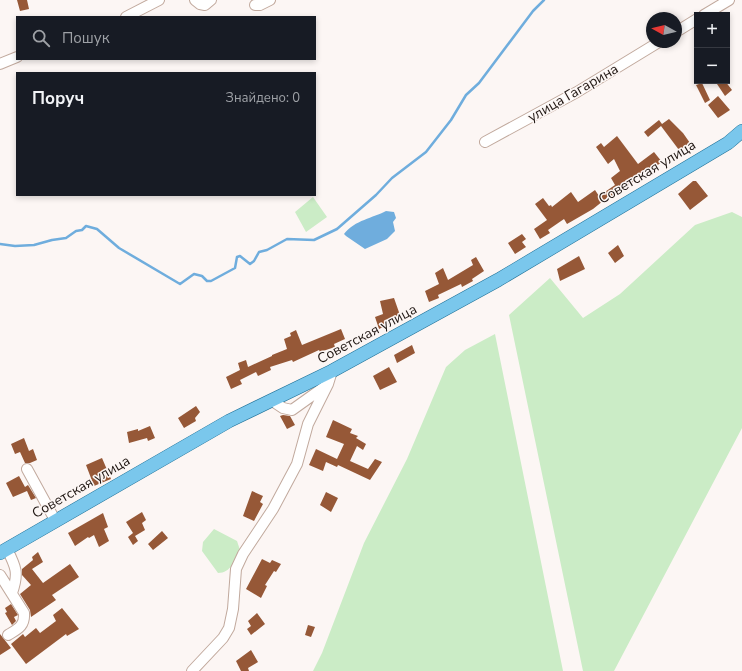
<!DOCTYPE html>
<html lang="uk">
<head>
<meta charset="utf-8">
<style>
	body { margin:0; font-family:"Nunito Sans",sans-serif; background:#242831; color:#f1f3f6 }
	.controls { position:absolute; right:12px; top:12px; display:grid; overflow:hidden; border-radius:0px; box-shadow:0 2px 6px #0003 }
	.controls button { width:36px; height:36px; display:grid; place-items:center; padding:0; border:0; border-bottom:1px solid #363941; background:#171b24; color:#f1f3f6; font:20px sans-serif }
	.compass { position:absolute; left:646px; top:12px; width:36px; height:36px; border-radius:50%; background:#171b24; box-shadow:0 2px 6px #0003; rotate:278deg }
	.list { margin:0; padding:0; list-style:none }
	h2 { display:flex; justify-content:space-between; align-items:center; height:52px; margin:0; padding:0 16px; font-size:17px }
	h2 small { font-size:13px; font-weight:400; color:#9ea1a6 }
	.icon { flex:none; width:22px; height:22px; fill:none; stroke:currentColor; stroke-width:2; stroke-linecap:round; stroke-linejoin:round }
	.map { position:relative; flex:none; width:742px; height:671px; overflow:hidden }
	.search { position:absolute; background:#171b24; box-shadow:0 2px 6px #0003; left:16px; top:16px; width:300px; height:44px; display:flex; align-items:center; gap:10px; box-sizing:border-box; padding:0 14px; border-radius:0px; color:#9ea1a6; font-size:15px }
	.panel { position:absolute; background:#171b24; box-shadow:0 2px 6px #0003; left:16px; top:72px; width:300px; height:124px; border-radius:0px }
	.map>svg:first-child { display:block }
</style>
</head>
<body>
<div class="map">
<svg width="742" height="671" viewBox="0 0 742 671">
	<rect width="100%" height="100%" fill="#fcf6f4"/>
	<!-- green -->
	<path fill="#cbecc6" d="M 313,197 L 327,217 L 306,232 L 295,212 Z
		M 732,212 L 742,217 L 742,428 L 614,671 L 583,671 L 509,315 L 550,278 L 583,318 L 620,294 L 695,225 Z
		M 495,334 L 563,671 L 313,671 L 322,653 L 364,543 L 407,459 L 446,367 L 465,350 Z
		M 214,529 L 237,541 L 240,550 C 235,560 231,573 218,573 L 202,551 L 203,542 Z"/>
	<!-- water -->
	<path fill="#6faddd" d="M 386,211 L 394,212 L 396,218 L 393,222 L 395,231 L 387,239 L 365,249 L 346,236 L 344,234 C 355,220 373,218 386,211 Z"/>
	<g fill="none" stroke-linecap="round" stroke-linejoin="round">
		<!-- stream -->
		<path stroke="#6faddd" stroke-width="2.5" d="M 0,244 L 15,246 L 34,245 L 52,240 L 66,238 L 76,231 L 82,230 L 86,226 L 97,229 L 119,248 L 180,284 L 194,274 L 202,276 L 207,281 L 211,281 L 235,268 L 237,257 L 240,256 L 250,264 L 254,261 L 259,252 L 267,250 L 287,239 L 314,240 L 337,229 L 376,195 L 392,178 L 426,152 L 451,120 L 466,95 L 479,83 L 533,11 L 544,0"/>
	</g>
	<!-- building -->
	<path fill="#965837" d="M 17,0 L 27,0 L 29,9 L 20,11 Z
		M 720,81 L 725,81 L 732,90 L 725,96 L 717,84 Z
		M 702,83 L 710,100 L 705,103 L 696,85 Z
		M 718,96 L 730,110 L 718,118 L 708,105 Z
		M 669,119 L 683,133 L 690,143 L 679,150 L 661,126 L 648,137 L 644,132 L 659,120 L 662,124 Z
		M 617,136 L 638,164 L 654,152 L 662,162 L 649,171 L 647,169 L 633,178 L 635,181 L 614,193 L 615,195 L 609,199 L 608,197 L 593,209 L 567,224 L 564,219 L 548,230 L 550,233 L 540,239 L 534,229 L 547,220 L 535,204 L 543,198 L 549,206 L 551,205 L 552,207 L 571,192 L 578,202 L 595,190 L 599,196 L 615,185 L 611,178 L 620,171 L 614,159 L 608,164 L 596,147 L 601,143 L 604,147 Z
		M 693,181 L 696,181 L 708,196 L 690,210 L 678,194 Z
		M 522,234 L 526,239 L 522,242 L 526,247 L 515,254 L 508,243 Z
		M 618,245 L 624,256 L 615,263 L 608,253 Z
		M 579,256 L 585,269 L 560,281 L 557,269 Z
		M 476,257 L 484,271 L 472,279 L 473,281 L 462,287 L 461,284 L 438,295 L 439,298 L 429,302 L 425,291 L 439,284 L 435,273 L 443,268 L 448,280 L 473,265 L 471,260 Z
		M 394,298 L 401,318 L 379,329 L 375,317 L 383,314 L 380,301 Z
		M 341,329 L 345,339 L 334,344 L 335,347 L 320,352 L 319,350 L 293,362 L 292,360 L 270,367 L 271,370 L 258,376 L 256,372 L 240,380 L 242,384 L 231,389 L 226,377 L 240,370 L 238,363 L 246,360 L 248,367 L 272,356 L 272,355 L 287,349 L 284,339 L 291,336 L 290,333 L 296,330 L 302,345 Z
		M 412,345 L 415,353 L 397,363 L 394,355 Z
		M 389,367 L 397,382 L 380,390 L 373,376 Z
		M 196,406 L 200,412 L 195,418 L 196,421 L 184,428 L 178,418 Z
		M 283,415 L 290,416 L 295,425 L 287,429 L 280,416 Z
		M 333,420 L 352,429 L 350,433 L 358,436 L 356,438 L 366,444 L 363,450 L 357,446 L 350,461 L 368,469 L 375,459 L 382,462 L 370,480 L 338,465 L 337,467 L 326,462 L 323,471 L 309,465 L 316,449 L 337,459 L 344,444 L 326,437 Z
		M 150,426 L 155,438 L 148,441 L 147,438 L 129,443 L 127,432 L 138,429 L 138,431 Z
		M 24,438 L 29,451 L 33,449 L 37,460 L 30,463 L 25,463 L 20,452 L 15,454 L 11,444 Z
		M 102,458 L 111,479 L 94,486 L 86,465 Z
		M 19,476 L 25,487 L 28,485 L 36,498 L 31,500 L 27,491 L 13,497 L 6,483 Z
		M 252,491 L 263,496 L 260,502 L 263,504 L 254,521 L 243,516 Z
		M 326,492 L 338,498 L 331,512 L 320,505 Z
		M 142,512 L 146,520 L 142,523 L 145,530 L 135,536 L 138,541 L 133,545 L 128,537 L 133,533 L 126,522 Z
		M 103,513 L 108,527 L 104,529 L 109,541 L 99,547 L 94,535 L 89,538 L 88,537 L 75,546 L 68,533 Z
		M 162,531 L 168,538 L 153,550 L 148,544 Z
		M 38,552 L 43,562 L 32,569 L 43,583 L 70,564 L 79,577 L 52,595 L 56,600 L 31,617 L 30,610 L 20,594 L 31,585 L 22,575 L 22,569 L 33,560 L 32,557 Z
		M 262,559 L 270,563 L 272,560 L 281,564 L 276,572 L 274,571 L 265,585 L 267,586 L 261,598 L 246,589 Z
		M 11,604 L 18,615 L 14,617 L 16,621 L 12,625 L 5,613 L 7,612 L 5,608 Z
		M 62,608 L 79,629 L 67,636 L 66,634 L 26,664 L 11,644 L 23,634 L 25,637 L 36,628 L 40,633 L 56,621 L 53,615 Z
		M 257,613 L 265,624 L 251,635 L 247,629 L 251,626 L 248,621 Z
		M 308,625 L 315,627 L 311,637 L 305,635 Z
		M 0,634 L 11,648 L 0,655 Z
		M 251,650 L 258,662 L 248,668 L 249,671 L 241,671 L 236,661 Z"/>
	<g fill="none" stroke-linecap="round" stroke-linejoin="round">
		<defs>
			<path id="minor" d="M 195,0 L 200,4 L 205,5 L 211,0
				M 255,5 L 260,5 L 270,0
				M 704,15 L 729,0
				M 126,17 L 159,0
				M 676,32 L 697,19
				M 0,64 L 17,57
				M 485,142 L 577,92 L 659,42
				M 271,400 L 283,408 L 292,410 L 327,385
				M 27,469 L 55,520
				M 7,549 C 16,567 19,573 12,593
				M 0,575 L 24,613 C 25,626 18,629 8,635
				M 192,671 L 223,638 L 229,628 L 233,609 L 236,569 L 243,554 L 273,509 L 297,464 L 308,424 L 328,384 L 332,371"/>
			<path id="major" d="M 0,553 L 229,421 L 332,371 L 498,280 L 728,143 L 742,131"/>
		</defs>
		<!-- minor casing -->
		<use href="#minor" stroke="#c1a99d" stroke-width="12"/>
		<!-- major casing -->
		<use href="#major" stroke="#207197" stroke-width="14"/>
		<!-- minor -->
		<use href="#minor" stroke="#fff" stroke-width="10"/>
		<!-- major -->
		<use href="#major" stroke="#7ac7ec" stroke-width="13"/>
	</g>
	<g text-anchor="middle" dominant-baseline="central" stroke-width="3" stroke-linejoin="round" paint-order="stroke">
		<!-- street labels -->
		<g font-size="14" fill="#1f1612" stroke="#fcf6f4">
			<text transform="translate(573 93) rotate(-30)">улица Гагарина</text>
			<text transform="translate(647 172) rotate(-31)">Советская улица</text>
			<text transform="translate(367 334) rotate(-28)">Советская улица</text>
			<text transform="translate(81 487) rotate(-30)">Советская улица</text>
		</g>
	</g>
</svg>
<div class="controls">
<button>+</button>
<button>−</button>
</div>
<svg class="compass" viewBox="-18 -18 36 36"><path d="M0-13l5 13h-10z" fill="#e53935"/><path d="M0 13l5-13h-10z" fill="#9ea1a6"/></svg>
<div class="search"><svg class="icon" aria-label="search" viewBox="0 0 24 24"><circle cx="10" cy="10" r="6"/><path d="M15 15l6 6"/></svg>Пошук</div>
<section class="panel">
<h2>Поруч<small>Знайдено: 0</small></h2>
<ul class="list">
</ul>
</section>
</div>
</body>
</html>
